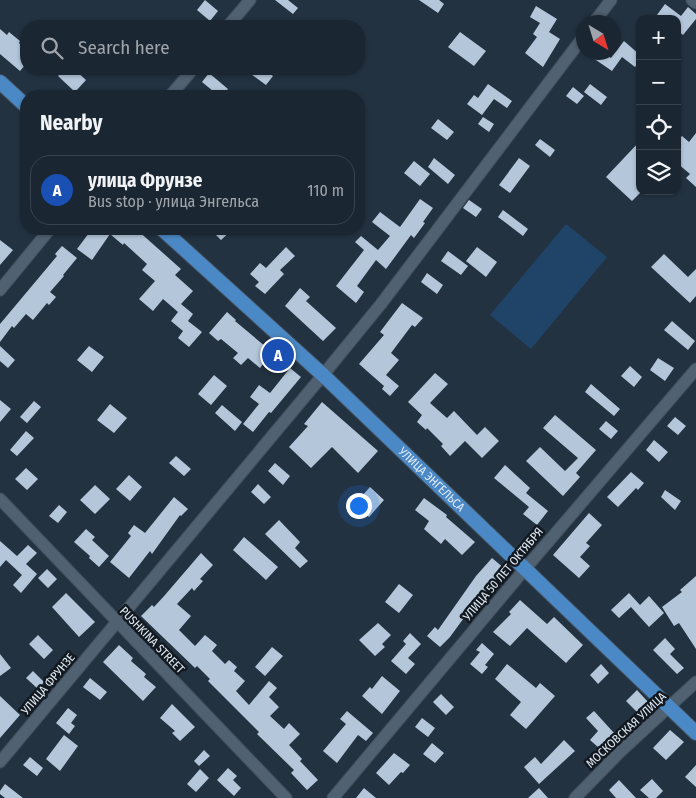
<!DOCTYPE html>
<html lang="en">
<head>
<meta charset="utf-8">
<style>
	body { margin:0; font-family:"Fira Sans Condensed",sans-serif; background:#232e39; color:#f1f3f6 }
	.controls { position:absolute; right:15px; top:15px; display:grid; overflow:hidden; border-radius:10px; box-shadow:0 1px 4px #0004 }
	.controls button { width:45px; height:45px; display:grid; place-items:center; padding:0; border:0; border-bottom:1px solid #38434d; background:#1a2631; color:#f1f3f6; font:25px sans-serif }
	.compass { position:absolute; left:576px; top:15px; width:45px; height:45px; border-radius:50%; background:#1a2631; box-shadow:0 1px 4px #0004; rotate:142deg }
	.you { position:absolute; left:358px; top:505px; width:18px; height:18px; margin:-12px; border:4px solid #fff; border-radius:50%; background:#1a73e8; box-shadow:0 0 0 8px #1a73e833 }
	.badge { display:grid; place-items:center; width:32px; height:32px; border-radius:50%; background:#ea580c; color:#fff; font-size:16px; font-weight:700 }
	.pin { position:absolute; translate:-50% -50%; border:2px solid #fff; box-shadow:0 1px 5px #0006 }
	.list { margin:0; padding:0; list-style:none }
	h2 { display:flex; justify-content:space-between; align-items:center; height:65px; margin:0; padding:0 20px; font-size:21px }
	h2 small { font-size:16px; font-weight:400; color:#9fa5ab }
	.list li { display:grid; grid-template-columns:32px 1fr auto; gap:15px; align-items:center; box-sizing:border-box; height:70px; margin:0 10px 10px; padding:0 10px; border:1px solid #38434d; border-radius:20px }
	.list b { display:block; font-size:19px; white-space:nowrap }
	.list p { margin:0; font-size:16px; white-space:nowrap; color:#9fa5ab }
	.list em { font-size:16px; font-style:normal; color:#9fa5ab }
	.icon { flex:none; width:28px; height:28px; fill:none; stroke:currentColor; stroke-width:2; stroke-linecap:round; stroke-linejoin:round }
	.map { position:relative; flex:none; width:696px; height:798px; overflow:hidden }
	.search { position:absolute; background:#1a2631; box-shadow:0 1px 4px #0004; left:20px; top:20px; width:345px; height:55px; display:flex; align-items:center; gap:12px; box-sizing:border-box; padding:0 18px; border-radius:20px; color:#9fa5ab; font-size:19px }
	.panel { position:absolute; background:#1a2631; box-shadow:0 1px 4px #0004; left:20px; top:90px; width:345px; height:145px; border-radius:20px }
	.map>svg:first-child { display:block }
</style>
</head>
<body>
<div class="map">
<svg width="696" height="798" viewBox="0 0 696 798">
	<rect width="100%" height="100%" fill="#233241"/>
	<!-- green -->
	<path fill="#204468" d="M 566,224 L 607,257 L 531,349 L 490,315 Z"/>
	<!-- building -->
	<path fill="#b4c7da" d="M 205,0 L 218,11 L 210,21 L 197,10 Z
		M 275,0 L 288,0 L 298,8 L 293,14 Z
		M 419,0 L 439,0 L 444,4 L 438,13 Z
		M 665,4 L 681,16 L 688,7 L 696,14 L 696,19 L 683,35 L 677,30 L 677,19 L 654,19 Z
		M 536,6 L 557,19 L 549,32 L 560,39 L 543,67 L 525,53 L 537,37 L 533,34 L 540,23 L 530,17 Z
		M 0,29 L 7,35 L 9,32 L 20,41 L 19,43 L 26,50 L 26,64 L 20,71 L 0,54 Z
		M 460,32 L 486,51 L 474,66 L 448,47 Z
		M 624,41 L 640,55 L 640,61 L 635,67 L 622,57 L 612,71 L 593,58 L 596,52 L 602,52 L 611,58 Z
		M 65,69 L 74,69 L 86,80 L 75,92 L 58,76 Z
		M 254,69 L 264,69 L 273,76 L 266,85 L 251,74 Z
		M 209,73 L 228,89 L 222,96 L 219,96 L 202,82 Z
		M 488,84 L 512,101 L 507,108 L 494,99 L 482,115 L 467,104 L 474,95 L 478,98 Z
		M 590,84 L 607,97 L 601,105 L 584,92 Z
		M 573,87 L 584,96 L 577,104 L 566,96 Z
		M 483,117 L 494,124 L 489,132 L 478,124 Z
		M 438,119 L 454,132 L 447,140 L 431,128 Z
		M 696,133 L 696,187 L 686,178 L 690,174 L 677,163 L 677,141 L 682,136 L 689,142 Z
		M 540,139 L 555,150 L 550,157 L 535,145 Z
		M 640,141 L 640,193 L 632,201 L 606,177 Z
		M 434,158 L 455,175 L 448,184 L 428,167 Z
		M 519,158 L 530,166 L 510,193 L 499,185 Z
		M 414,161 L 430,174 L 420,186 L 404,173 Z
		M 420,199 L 433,208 L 423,222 L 425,223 L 414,238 L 411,235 L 386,269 L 376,260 L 357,286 L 364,292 L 356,303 L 336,286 L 364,250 L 355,242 L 361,236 L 378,250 L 390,236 L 372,222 L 380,212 L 400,227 Z
		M 469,200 L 482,209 L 476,217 L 463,208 Z
		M 503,210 L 528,229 L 523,236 L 498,217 Z
		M 92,229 L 136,229 L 181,269 L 175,275 L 193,291 L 181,304 L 193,314 L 188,321 L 202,332 L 189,347 L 178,338 L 183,331 L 171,321 L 178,312 L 163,299 L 153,311 L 139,299 L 155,281 L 142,270 L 147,264 L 124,243 L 123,245 L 110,234 L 92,260 L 77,249 Z
		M 210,229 L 233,229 L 221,240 Z
		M 0,240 L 13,250 L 0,265 Z
		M 62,246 L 77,258 L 63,275 L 64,276 L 50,292 L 56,297 L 49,305 L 47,303 L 33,320 L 26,314 L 14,328 L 12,326 L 0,342 L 0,324 L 57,256 L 55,254 Z
		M 286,247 L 295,256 L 280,270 L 284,274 L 265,294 L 255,286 L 259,282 L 250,274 L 260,263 L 266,268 Z
		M 477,247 L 497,262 L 486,277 L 466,261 Z
		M 448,251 L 468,266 L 461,275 L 441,261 Z
		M 664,254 L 688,277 L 696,269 L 696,296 L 690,303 L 651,267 Z
		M 427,273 L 443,285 L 437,294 L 421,282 Z
		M 300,288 L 310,297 L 306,301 L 336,328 L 323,341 L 285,306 Z
		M 402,303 L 423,318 L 415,327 L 412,325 L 391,353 L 399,360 L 386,375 L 399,386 L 390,396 L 382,389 L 384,386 L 359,364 L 384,335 L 380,332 Z
		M 227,312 L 236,320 L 235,321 L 272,352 L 260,368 L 248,358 L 241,365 L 233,358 L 238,353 L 221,339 L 218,341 L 209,333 Z
		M 672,321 L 695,341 L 688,350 L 664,330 Z
		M 0,346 L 15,360 L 8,368 L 0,361 Z
		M 89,346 L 104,357 L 92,372 L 77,360 Z
		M 658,358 L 674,368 L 665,381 L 650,370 Z
		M 630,366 L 642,377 L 634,387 L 621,376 Z
		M 290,368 L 301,377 L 271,413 L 269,412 L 253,432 L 243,424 L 259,404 L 250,397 L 259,385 L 270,393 Z
		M 435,373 L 448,384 L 430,403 L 447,418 L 454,411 L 477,435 L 485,427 L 499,441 L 482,458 L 465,441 L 450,456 L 441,446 L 443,444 L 427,428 L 426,430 L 417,422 L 422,415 L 408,402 Z
		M 214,375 L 227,386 L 211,405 L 198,394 Z
		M 591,384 L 620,409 L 614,416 L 585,392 Z
		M 0,400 L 11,409 L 0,422 Z
		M 34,401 L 41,407 L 27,423 L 20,417 Z
		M 322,402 L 378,451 L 358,473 L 332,447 L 311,468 L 289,447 L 308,426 L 304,424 Z
		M 110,404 L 127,418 L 114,433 L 97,420 Z
		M 222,405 L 242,422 L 235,431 L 215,413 Z
		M 555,415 L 596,450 L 576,473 L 580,477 L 563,496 L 526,461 L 540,447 L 565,471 L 578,458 L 543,428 Z
		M 675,417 L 686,426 L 678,435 L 667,426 Z
		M 606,421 L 618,431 L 611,439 L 599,429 Z
		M 26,431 L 34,438 L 17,456 L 10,450 Z
		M 654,440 L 668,452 L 659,462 L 646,450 Z
		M 176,456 L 191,469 L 184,476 L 169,463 Z
		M 275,463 L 290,476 L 283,485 L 268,471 Z
		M 505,465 L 530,488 L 526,493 L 548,511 L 537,525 L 523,514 L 529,507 L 494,478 Z
		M 26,468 L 38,479 L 27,490 L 15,479 Z
		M 631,472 L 644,483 L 638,490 L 636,488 L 618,507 L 607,497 Z
		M 129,475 L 142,487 L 130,501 L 116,489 Z
		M 258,484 L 271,497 L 264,504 L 251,492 Z
		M 95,485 L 110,499 L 95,514 L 80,500 Z
		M 370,487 L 384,500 L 369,517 L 354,505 Z
		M 665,490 L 681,501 L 675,510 L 661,497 Z
		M 174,497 L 188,509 L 181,516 L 180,515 L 152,554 L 150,551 L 129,578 L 110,562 L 131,536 L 128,533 L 134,525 L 145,533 Z
		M 424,498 L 447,515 L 446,517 L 475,542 L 462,555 L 445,539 L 441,544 L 424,529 L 429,521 L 415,510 Z
		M 59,505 L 67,512 L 58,523 L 49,516 Z
		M 589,513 L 602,525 L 586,543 L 590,546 L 580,557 L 590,566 L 579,578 L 553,555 Z
		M 279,520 L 300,542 L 295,548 L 308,561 L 300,568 L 265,534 Z
		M 86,529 L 95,537 L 92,540 L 109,556 L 99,567 L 89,558 L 90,556 L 74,542 Z
		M 244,537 L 278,567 L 266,580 L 233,550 Z
		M 0,541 L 17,556 L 28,545 L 37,553 L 26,564 L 37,574 L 21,593 L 13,585 L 22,575 L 6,560 L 0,567 Z
		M 201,553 L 213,565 L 200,579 L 203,581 L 194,591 L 192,588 L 177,604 L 191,616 L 179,630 L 195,646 L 205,635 L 217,645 L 212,651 L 225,664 L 229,660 L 237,667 L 234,671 L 245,681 L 236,691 L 249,705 L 269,681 L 277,688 L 269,697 L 279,707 L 270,716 L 284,729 L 289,723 L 300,734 L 289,745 L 302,759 L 300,761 L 318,780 L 307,790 L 291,773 L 294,770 L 257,734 L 259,732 L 208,681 L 210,679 L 197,666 L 195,668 L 141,616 L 152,605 L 154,607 L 165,595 Z
		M 492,558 L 505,569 L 488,589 L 469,617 L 466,615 L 450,637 L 440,647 L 427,636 L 435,627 L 438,630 L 476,576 Z
		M 47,569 L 57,579 L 48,588 L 38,578 Z
		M 696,576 L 696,649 L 679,623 L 674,626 L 662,607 L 682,592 L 680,590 Z
		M 399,584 L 413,595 L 399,613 L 385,602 Z
		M 66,593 L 95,622 L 79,637 L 52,607 Z
		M 629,593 L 640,605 L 649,596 L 664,613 L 649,627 L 631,607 L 619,618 L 611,610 Z
		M 520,600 L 547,624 L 554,617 L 583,645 L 566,663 L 527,628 L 510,646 L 493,632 L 511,614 L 509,612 Z
		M 378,623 L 391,635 L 382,644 L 385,647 L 375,656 L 359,640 Z
		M 410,633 L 421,644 L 408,658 L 415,664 L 406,674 L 391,661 L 406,644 L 403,641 Z
		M 38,635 L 53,650 L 44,659 L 29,644 Z
		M 665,638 L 675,649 L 670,654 L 684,668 L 677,674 L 653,650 Z
		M 482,643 L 494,654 L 485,665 L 488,667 L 482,674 L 470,664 L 480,652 L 476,650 Z
		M 119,645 L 133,658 L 131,661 L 146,674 L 144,677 L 156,687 L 143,701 L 103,662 Z
		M 272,647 L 283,656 L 265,676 L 255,667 Z
		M 0,654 L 11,668 L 0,676 Z
		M 507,664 L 536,688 L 540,683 L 555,696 L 526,729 L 510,715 L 521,702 L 495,679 Z
		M 601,664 L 609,673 L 598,684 L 590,675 Z
		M 33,671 L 44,682 L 38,689 L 26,678 Z
		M 382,676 L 400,691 L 382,714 L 362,696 L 370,687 L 372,689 Z
		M 90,678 L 107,692 L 100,700 L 83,687 Z
		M 637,690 L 648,702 L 637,712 L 626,701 Z
		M 441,694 L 454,707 L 446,715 L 433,702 Z
		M 0,696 L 20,715 L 0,738 Z
		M 172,704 L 195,727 L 180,741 L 172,733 L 175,731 L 160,718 Z
		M 68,708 L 77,715 L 71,723 L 75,726 L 69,734 L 56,723 Z
		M 347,711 L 373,733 L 366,741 L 358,735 L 337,763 L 323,751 L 346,724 L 340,719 Z
		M 594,711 L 614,733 L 599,748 L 590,740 L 598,731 L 586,718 Z
		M 422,718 L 435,728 L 428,737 L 415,727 Z
		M 670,730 L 684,742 L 666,760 L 653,748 Z
		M 64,735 L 78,746 L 60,771 L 46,759 Z
		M 564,740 L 575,751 L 539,784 L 524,767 L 535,757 L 541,764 Z
		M 432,743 L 444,753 L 435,763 L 423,754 Z
		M 204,750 L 210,756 L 199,766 L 194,761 Z
		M 394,753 L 410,765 L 403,773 L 401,772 L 389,785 L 376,773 Z
		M 30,757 L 43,768 L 37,776 L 23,765 Z
		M 696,765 L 696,787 L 685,777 Z
		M 228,768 L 237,776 L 233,780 L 241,788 L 234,796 L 217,780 Z
		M 200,769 L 209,778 L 196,792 L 187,784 Z
		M 652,779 L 663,791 L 656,798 L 649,798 L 640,790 Z
		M 619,780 L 636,798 L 616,798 L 609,790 Z
		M 5,784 L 23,798 L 5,798 L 0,794 L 0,791 Z
		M 364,788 L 376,798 L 356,798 Z
		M 539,788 L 548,798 L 528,798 Z"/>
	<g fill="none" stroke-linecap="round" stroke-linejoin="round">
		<defs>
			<path id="minor" d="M 692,0 L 696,3
				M 594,22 L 611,0
				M 228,26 L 250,0
				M 170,96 L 193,69
				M 0,290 L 50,229
				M 0,499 L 286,798
				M 0,762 L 323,375 L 381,304 L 584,36
				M 333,798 L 525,569 L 696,369
				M 575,798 L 620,752 L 696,682"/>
			<g id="major">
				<path d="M 0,82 L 26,106"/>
				<path id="s1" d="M 162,229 L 323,375 L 696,733"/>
			</g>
		</defs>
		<!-- minor casing -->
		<use href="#minor" stroke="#43505d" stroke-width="13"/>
		<!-- major casing -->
		<use href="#major" stroke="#43505d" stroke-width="16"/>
		<!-- minor -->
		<use href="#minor" stroke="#506172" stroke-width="11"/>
		<!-- major -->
		<use href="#major" stroke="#4a89c5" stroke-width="14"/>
	</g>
	<g text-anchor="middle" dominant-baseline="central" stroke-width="5" stroke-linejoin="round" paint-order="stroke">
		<!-- street labels -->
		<g font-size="12" fill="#e1ebf5" stroke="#131920">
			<text stroke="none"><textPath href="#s1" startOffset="368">УЛИЦА ЭНГЕЛЬСА</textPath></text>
			<text transform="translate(503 574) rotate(-50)">УЛИЦА 50 ЛЕТ ОКТЯБРЯ</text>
			<text transform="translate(152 640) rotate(46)">PUSHKINA STREET</text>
			<text transform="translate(48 684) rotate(-50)">УЛИЦА ФРУНЗЕ</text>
			<text transform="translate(626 730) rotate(-43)">МОСКОВСКАЯ УЛИЦА</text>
		</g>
	</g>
</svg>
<div class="controls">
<button>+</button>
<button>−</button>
<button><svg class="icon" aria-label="locate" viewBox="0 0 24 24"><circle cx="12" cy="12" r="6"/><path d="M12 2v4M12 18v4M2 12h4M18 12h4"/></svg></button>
<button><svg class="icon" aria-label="layers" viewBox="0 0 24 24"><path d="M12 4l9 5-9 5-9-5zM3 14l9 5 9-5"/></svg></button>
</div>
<svg class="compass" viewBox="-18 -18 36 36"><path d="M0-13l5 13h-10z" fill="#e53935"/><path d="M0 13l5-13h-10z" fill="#9fa5ab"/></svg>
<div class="you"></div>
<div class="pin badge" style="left:278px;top:355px;background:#1a4fb4">A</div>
<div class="search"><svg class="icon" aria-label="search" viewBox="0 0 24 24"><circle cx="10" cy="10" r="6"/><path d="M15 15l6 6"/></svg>Search here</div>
<section class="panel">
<h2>Nearby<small></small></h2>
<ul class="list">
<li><span class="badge" style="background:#1a4fb4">A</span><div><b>улица Фрунзе</b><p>Bus stop · улица Энгельса</p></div><em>110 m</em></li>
</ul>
</section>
</div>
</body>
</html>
